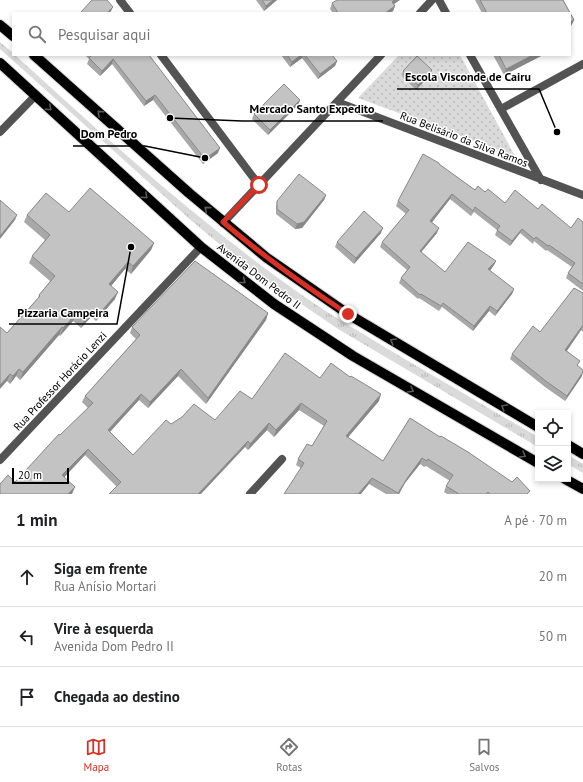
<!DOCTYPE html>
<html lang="pt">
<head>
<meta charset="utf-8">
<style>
	body { margin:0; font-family:"PT Sans",sans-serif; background:#f6f6f6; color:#202124 }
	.controls { position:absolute; right:12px; bottom:12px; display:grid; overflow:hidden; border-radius:0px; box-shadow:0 2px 6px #0003 }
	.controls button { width:36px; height:36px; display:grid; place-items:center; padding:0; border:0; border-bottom:1px solid #e0e0e0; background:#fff; color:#202124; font:20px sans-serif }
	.scale { position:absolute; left:12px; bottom:10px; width:57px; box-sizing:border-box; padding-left:4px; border:2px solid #000; border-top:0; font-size:11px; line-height:14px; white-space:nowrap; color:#000; -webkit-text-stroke:3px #fff; paint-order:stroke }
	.stop { position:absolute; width:12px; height:12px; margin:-9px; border:3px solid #d93025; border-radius:50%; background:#fff }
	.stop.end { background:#d93025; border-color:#fff; box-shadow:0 1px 4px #0008 }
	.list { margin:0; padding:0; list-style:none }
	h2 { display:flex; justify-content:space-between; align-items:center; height:52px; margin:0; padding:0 16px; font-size:17px }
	h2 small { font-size:13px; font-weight:400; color:#757577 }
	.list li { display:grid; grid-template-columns:26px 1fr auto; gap:12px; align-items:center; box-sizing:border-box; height:60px; padding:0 16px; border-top:1px solid #e0e0e0 }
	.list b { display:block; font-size:15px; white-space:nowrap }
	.list p { margin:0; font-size:13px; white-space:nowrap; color:#757577 }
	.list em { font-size:13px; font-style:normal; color:#757577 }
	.icon { flex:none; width:22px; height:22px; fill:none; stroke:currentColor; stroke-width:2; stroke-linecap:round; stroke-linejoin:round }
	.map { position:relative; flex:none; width:583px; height:494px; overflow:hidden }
	.search { position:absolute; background:#fff; box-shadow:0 2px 6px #0003; left:12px; right:12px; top:12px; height:44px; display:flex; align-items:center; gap:10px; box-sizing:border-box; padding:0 14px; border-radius:0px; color:#757577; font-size:15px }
	.sheet { height:232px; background:#fff }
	nav { display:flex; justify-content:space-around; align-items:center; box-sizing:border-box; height:56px; border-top:1px solid #e0e0e0; background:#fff; font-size:11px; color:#757577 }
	nav a { display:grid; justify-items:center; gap:2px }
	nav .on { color:#d93025 }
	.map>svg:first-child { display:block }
</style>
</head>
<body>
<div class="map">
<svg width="583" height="494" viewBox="0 0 583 494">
	<defs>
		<pattern id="grass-tufts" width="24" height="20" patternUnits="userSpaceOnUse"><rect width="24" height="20" fill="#dadada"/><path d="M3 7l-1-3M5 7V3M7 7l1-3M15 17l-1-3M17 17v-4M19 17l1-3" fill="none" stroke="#b9b9b9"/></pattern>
		<pattern id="park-dots" width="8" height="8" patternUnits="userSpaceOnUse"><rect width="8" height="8" fill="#dadada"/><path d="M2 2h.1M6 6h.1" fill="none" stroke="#b9b9b9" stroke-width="1.8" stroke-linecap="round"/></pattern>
	</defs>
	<rect width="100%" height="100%" fill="#fff"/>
	<!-- grass -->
	<path fill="url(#grass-tufts)" d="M 0,42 L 13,53 L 13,55 L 15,55 C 104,136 194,218 292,288 C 328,314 365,335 403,358 C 448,384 493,411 538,437 L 538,447 L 338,329 L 243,264 L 193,222 L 0,49 Z
		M 568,455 L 583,464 L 583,473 L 568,464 Z"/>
	<!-- park -->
	<path fill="url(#park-dots)" d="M 399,55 L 460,55 L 515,156 L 358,98 Z"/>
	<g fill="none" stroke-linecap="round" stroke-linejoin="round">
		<defs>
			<path id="primary" d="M 0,25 L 13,36
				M 34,55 L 189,193 L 267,258 L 348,314 L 538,427
				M 0,63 L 201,247 L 274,304 L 353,356 L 538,463
				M 568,445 L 583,454
				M 565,479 L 583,489"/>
		</defs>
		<!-- primary casing -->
		<use href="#primary" stroke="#dbdbdb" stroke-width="12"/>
		<!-- street -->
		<path stroke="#535353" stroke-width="8" d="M 120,0 L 130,13
			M 439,0 L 446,13
			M 420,13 L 432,0
			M 161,55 L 259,185
			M 470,55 L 541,180
			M 337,102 L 583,195
			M 501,109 L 583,64
			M 0,132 L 36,95
			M 223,223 L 381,55
			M 0,460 L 201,247
			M 250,494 L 282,459"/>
		<!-- primary -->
		<use href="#primary" stroke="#000" stroke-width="10"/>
	</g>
	<!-- wall -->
	<path fill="#a8a8a8" d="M 256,0 L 277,0 L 264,11 Z
		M 475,0 L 564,0 L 564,1 L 574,20 L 571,26 L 570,13 L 482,13 Z
		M 332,3 L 394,4 L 395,6 L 393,11 L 390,13 L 333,13 L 330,9 Z
		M 85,55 L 149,55 L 218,153 L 203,164 L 153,100 L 144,106 L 112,64 L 100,76 L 87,64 L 89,59 Z
		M 281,55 L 332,55 L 337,61 L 335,66 L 318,79 L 302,58 L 290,67 Z
		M 493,55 L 543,55 L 504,75 Z
		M 403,71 L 430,75 L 416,90 L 402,76 Z
		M 300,100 L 298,105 L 268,135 L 252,119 L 254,114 Z
		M 439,164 L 475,190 L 485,192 L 505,203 L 538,209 L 571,228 L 583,222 L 583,291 L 566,278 L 568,273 L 572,267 L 547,250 L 546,251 L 534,241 L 533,244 L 520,233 L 510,246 L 495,235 L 497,230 L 474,212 L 471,216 L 450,199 L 432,222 L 437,233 L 421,252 L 445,272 L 496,261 L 494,265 L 490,271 L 514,289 L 512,294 L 495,316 L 489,311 L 473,331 L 442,307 L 439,311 L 419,298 L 418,299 L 399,283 L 401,278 L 407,270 L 380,247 L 382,242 L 406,214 L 396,206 L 398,201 Z
		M 326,195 L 324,200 L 302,228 L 295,229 L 276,214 L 276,206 L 277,201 Z
		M 69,212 L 154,243 L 151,250 L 131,274 L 125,269 L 111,286 L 115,299 L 96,321 L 91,317 L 81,328 L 73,321 L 60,336 L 59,335 L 20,380 L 16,376 L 10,384 L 7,381 L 7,333 L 38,298 L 39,295 L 50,281 L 29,263 L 32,256 L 45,240 L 24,222 L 27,215 Z
		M 381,233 L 354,264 L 335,247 L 337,242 Z
		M 583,293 L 583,332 L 581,330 L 567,351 L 578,366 L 582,376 L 565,401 L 545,387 L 510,359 L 512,354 L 540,332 Z
		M 268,313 L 266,320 L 206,404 L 178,376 L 148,408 L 139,400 L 110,432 L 133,455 L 171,424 L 215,420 L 252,399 L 320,378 L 379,401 L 348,437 L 383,461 L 410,418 L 529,494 L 447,494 L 444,492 L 446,486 L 450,481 L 426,466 L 424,467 L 420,464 L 405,483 L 399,494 L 386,494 L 369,484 L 301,468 L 296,465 L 298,459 L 312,446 L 324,426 L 299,410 L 274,437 L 267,430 L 248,450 L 245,447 L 116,486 L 85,455 L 64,477 L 15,482 L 88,408 L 82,402 L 85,396 L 136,339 L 130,333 L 132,327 Z"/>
	<!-- shaded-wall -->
	<path fill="#888" d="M 273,0 L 277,0 L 264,11 L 266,6 Z
		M 394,0 L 400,0 L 390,7 L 392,2 Z
		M 395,6 L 393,11 L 390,13 L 385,13 Z
		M 113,7 L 110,13 L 107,13 Z
		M 574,20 L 571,26 L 570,27 L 570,22 Z
		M 301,55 L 303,55 L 302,58 L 290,67 L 292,62 Z
		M 533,55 L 543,55 L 504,75 L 506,69 Z
		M 113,59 L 112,64 L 100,76 L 102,71 Z
		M 337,61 L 335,66 L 318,79 L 320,74 Z
		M 432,70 L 430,75 L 416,90 L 418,85 Z
		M 155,95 L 153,100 L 144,106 L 146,101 Z
		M 300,100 L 298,105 L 268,135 L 270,130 Z
		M 220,148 L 218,153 L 203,164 L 205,159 Z
		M 452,194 L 450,199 L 429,226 L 430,221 Z
		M 326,195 L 324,200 L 302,228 L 295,229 L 297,224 Z
		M 17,215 L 15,220 L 0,239 L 0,236 Z
		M 383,228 L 381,233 L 354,264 L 356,258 Z
		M 439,228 L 437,233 L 418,256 L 420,251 Z
		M 522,229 L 520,233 L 510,246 L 512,241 Z
		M 154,243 L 151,250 L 131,274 L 133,266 Z
		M 496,261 L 494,265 L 487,274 L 488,269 Z
		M 128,262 L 125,269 L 107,291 L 109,284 Z
		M 514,289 L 512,294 L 495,316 L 497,311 Z
		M 118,292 L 115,299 L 96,321 L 99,314 Z
		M 490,306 L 489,311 L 473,331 L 474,326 Z
		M 94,310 L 91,317 L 81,328 L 84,321 Z
		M 268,313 L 266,320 L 206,404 L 208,398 Z
		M 76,314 L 73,321 L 60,336 L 63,328 Z
		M 583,325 L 581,330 L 563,356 L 565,350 Z
		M 62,327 L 59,335 L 20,380 L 23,372 Z
		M 19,369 L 16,376 L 10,384 L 13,376 Z
		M 181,369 L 178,376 L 148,408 L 150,402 Z
		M 583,372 L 582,376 L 565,401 L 567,396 Z
		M 10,374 L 7,381 L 0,389 L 0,385 Z
		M 141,394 L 139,400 L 106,436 L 108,430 Z
		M 381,394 L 379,401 L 344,442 L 346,436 Z
		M 301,403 L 299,410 L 274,437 L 276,430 Z
		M 269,423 L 267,430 L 248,450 L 250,444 Z
		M 248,441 L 245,447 L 201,494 L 198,494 Z
		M 88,449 L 85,455 L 60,482 L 62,475 Z
		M 422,458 L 420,464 L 405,483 L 399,494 L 398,494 L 408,477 Z
		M 372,478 L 369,484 L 361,494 L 358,494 Z
		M 75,487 L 72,494 L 68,494 Z"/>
	<!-- building -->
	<path fill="#c3c3c3" stroke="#888" d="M 92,0 L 107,0 L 113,7 L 107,13 L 80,13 Z
		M 262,0 L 273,0 L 266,6 Z
		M 337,0 L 394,0 L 392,2 L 395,6 L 385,13 L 338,13 L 332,3 Z
		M 480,0 L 563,0 L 574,20 L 570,22 L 570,13 L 487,13 Z
		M 92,55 L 149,55 L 220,148 L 205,159 L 155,95 L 146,101 L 113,59 L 102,71 L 89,58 Z
		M 287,55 L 301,55 L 292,62 Z
		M 305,55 L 332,55 L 337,61 L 320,74 Z
		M 499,55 L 533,55 L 506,69 Z
		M 417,56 L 432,70 L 418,85 L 403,71 Z
		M 284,84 L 300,100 L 270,130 L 254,114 Z
		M 423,154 L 439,163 L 439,164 L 475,190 L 478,186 L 485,192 L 488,189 L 505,203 L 515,190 L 538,209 L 542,204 L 571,228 L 578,218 L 583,222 L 583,284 L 568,273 L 575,263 L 549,245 L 548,246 L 536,237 L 534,239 L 522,229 L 512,241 L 497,230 L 500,226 L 475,207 L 473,211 L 452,194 L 430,221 L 439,228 L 420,251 L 445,272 L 468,242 L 496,261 L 488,269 L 514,289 L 497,311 L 490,306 L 474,326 L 443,303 L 441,306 L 421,294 L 420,295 L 401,278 L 410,267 L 382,242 L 409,210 L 398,201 Z
		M 299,174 L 326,195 L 304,222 L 297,224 L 277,209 L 277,201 Z
		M 90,188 L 154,243 L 133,266 L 128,262 L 109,284 L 118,292 L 99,314 L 94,310 L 84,321 L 76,314 L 63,328 L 62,327 L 23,372 L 19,369 L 13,376 L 10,374 L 0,385 L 0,327 L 7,333 L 40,296 L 39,295 L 55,276 L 32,256 L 50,235 L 27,215 L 46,193 L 69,212 Z
		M 0,200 L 17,215 L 0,236 Z
		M 364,211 L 383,228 L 356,258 L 337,242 Z
		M 195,261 L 268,313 L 208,398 L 181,369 L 150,402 L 141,394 L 108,430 L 133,455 L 166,420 L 171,424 L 182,417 L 194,404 L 215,420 L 240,391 L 252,399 L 285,353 L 320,378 L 331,363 L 350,377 L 351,376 L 381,394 L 346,436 L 383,461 L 410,418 L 440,437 L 441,436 L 468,452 L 512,482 L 517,477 L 530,491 L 527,494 L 490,494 L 488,492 L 486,494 L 459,494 L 446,486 L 453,475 L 428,459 L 427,461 L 422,458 L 408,477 L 398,493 L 372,478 L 358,494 L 284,494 L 304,463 L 298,459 L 307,444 L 312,446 L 327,421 L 301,403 L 276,430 L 269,423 L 250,444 L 248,441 L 198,494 L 109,494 L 121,482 L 88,449 L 62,475 L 75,487 L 68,494 L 0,494 L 0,484 L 8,475 L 15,482 L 59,434 L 60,435 L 93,403 L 85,396 L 140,335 L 132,327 Z
		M 574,288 L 583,293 L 583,325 L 565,350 L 580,361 L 577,365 L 583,370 L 583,372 L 567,396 L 547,382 L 512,354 L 533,326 L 540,332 Z"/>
	<!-- one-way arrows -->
	<defs><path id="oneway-chevron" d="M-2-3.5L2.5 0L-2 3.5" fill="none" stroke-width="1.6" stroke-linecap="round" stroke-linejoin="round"/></defs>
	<g stroke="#595959">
		<use href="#oneway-chevron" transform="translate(49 108) rotate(42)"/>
		<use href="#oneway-chevron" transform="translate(100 113) rotate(-138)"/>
		<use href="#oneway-chevron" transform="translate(145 196) rotate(42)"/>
		<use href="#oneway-chevron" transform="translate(207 209) rotate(-139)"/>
		<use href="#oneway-chevron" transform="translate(243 281) rotate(37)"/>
		<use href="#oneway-chevron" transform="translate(393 341) rotate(-149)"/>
		<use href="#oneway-chevron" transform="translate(411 390) rotate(30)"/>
		<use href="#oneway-chevron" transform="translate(504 407) rotate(-149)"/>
		<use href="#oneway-chevron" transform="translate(523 455) rotate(30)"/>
	</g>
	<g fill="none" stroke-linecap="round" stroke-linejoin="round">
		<!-- route -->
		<path stroke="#d93025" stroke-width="5" d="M 259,185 L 223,222 C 263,256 305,286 348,314"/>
	</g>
	<g text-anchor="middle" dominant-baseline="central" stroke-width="3" stroke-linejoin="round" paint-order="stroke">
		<!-- street labels -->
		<g font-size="11" fill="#000" stroke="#fff">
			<text transform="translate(464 139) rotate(21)">Rua Belisário da Silva Ramos</text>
			<text transform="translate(259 276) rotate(37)">Avenida Dom Pedro II</text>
			<text transform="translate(60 381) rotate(-47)">Rua Professor Horácio Lenzi</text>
		</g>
	</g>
	<!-- callouts -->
	<path fill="none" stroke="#000" stroke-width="1.5" d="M557 132L539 89H397M170 118L242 121H383M205 158L145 146H73M131 247L117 324H9"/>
	<g fill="#000" stroke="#fff" stroke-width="1.5">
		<circle cx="557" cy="132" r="4"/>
		<circle cx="170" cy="118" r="4"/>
		<circle cx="205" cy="158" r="4"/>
		<circle cx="131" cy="247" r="4"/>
	</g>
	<g font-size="12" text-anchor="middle" font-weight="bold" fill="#000" stroke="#fff" stroke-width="3" stroke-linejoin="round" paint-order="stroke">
		<text x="468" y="81">Escola Visconde de Cairu</text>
		<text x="312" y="113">Mercado Santo Expedito</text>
		<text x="109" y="138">Dom Pedro</text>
		<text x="63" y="317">Pizzaria Campeira</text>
	</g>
</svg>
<div class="controls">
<button><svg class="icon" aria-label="locate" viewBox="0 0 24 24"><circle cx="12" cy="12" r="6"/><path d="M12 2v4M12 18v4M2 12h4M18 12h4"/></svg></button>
<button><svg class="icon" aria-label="layers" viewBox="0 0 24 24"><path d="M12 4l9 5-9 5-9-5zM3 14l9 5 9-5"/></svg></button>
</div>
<div class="scale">20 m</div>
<div class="stop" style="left:259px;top:185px"></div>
<div class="stop end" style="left:348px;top:314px"></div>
<div class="search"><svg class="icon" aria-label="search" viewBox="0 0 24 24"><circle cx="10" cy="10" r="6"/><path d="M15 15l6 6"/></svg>Pesquisar aqui</div>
</div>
<section class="sheet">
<h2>1 min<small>A pé · 70 m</small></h2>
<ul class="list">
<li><svg class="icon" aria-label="ahead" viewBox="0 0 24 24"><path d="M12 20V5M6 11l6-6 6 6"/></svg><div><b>Siga em frente</b><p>Rua Anísio Mortari</p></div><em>20 m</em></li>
<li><svg class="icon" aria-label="left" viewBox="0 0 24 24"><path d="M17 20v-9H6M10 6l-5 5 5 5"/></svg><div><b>Vire à esquerda</b><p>Avenida Dom Pedro II</p></div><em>50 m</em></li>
<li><svg class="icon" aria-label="arrive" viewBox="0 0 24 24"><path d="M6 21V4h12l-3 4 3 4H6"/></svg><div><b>Chegada ao destino</b></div></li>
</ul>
</section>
<nav>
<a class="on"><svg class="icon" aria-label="map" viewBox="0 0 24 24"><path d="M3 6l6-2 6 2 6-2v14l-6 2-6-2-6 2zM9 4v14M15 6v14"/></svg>Mapa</a>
<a><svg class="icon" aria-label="directions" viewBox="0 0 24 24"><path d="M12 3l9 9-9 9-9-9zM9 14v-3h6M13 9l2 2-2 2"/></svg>Rotas</a>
<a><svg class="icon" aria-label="saved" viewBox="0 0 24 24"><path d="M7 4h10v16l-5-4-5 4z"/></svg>Salvos</a>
</nav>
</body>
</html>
